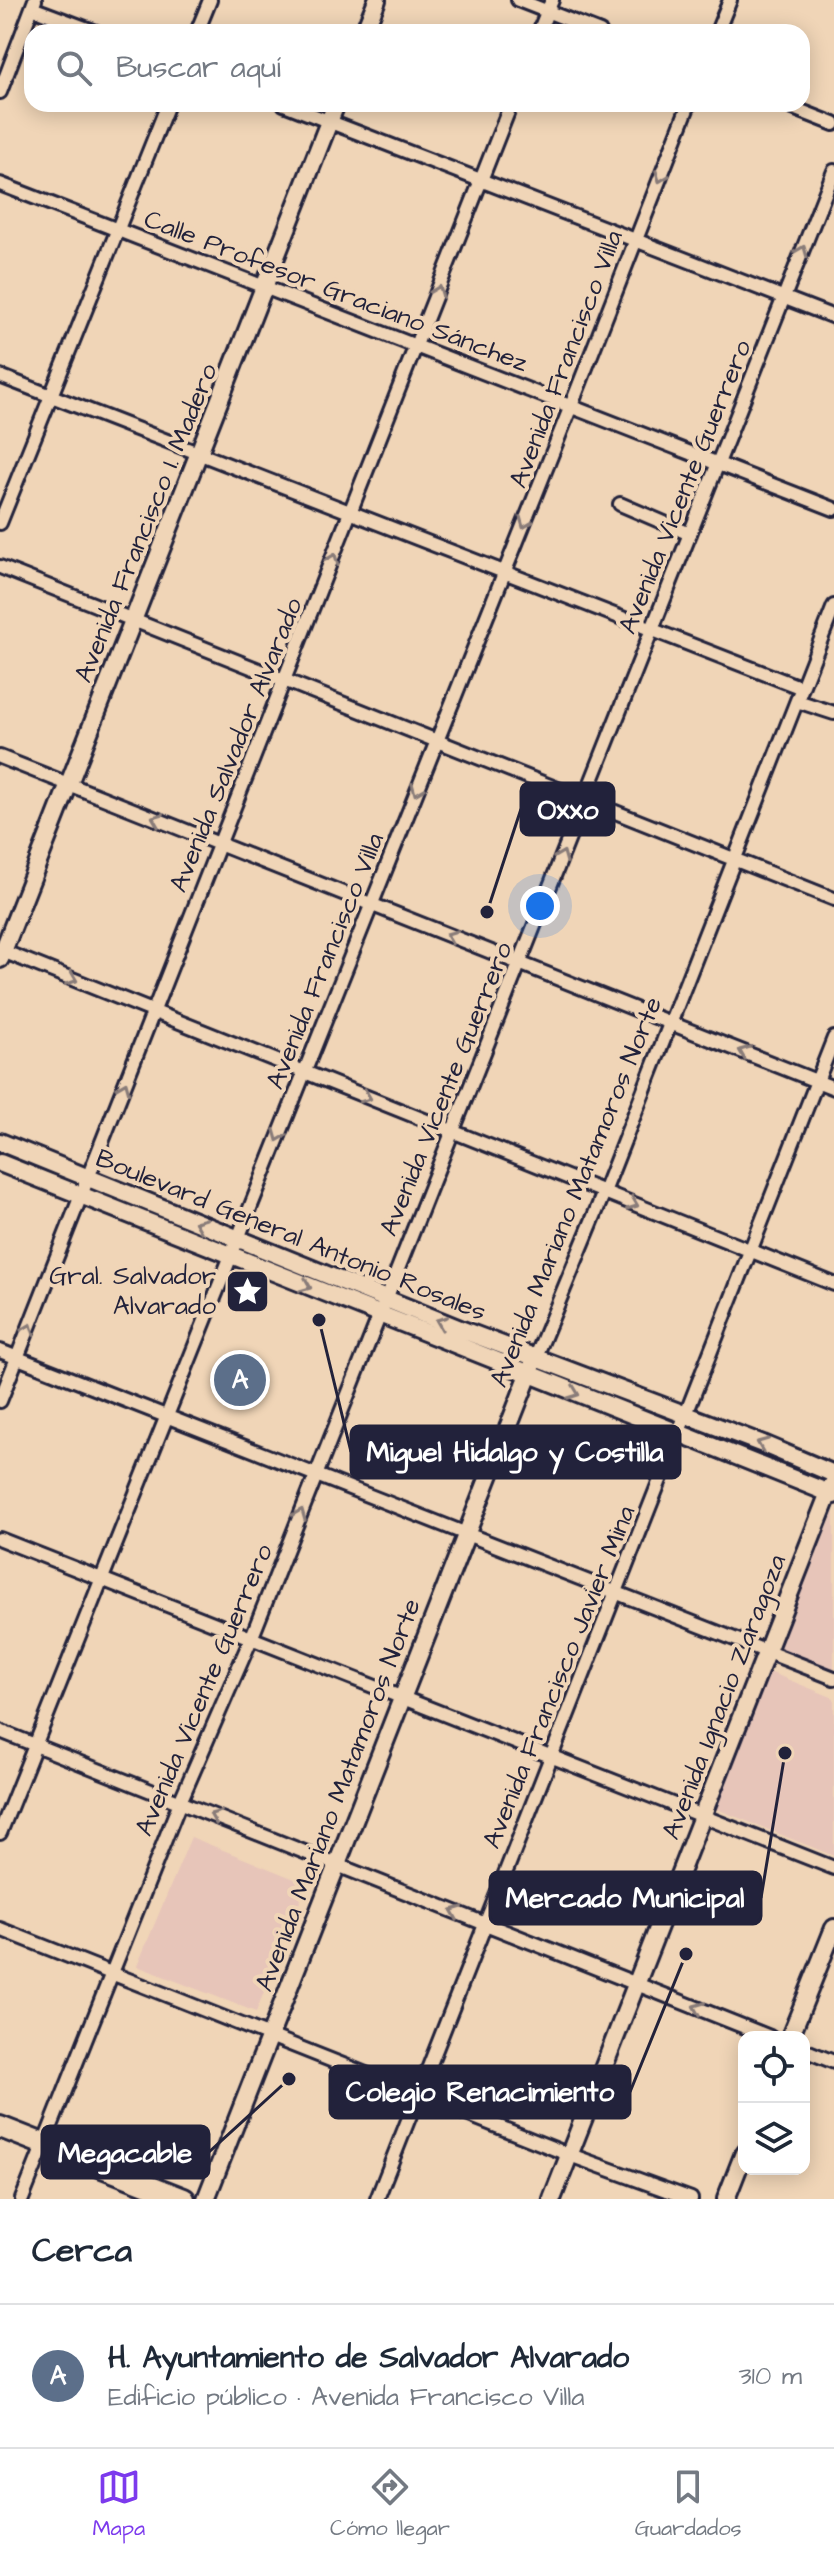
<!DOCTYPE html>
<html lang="es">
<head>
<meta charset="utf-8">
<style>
	body { margin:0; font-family:"Architects Daughter",sans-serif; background:#f2f2f3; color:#1f2937 }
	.controls { position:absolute; right:24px; bottom:24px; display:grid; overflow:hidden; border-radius:16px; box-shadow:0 4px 20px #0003 }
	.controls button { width:72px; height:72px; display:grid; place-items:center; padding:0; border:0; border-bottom:2px solid #e0e1e3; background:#fff; color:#1f2937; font:40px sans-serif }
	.you { position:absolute; left:540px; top:906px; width:28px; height:28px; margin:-20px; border:6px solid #fff; border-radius:50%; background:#1a73e8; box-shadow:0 0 0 12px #1a73e833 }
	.badge { display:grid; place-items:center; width:52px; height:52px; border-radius:50%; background:#7c3aed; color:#fff; font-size:26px; font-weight:700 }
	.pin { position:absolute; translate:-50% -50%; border:4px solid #fff; box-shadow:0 2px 8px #0006 }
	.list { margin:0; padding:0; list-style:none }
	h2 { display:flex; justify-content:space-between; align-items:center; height:104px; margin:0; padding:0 32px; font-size:34px }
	h2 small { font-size:26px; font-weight:400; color:#747a83 }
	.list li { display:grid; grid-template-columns:52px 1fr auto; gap:24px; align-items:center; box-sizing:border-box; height:144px; padding:0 32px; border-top:2px solid #e0e1e3 }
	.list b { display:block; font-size:30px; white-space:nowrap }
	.list p { margin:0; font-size:26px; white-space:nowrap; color:#747a83 }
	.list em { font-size:26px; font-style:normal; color:#747a83 }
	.icon { flex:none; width:44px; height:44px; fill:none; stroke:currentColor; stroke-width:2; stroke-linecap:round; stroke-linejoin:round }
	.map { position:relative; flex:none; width:834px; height:2199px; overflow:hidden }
	.search { position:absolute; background:#fff; box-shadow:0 4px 20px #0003; left:24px; right:24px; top:24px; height:88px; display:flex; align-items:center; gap:20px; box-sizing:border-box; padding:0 28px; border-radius:24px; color:#747a83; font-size:30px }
	.sheet { height:248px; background:#fff }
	nav { display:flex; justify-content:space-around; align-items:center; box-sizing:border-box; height:112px; border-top:2px solid #e0e1e3; background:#fff; font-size:22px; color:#747a83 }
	nav a { display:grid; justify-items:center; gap:4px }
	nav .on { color:#7c3aed }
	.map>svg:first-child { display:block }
</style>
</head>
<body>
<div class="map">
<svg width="834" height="2199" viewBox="0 0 834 2199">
	<rect width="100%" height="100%" fill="#f0d5b7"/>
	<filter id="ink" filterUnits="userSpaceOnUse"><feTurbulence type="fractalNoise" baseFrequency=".0125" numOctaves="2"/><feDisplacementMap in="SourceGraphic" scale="16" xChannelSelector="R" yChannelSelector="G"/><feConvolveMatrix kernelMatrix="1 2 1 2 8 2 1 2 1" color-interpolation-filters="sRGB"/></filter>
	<g filter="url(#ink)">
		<!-- built -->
		<path fill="#e7c5b9" d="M 834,1511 L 834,1670 L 779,1649 Z
			M 767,1671 L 834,1698 L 834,1856 L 714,1808 Z
			M 191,1837 L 307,1884 L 256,2012 L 137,1966 Z"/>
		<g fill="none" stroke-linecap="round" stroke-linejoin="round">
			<defs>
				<path id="minor" d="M 518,0 L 600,32
					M 32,8 L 96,32
					M 197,32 L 210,0
					M 539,32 L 552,0
					M 717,32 L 730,0
					M 0,92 L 35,0
					M 284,104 L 834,317
					M 783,104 L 834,124
					M 0,184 L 834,509
					M 0,376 L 802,688
					M 620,504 L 690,534
					M 0,523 L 168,104
					M 0,567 L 834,899
					M 797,701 L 834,713
					M 0,757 L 834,1088
					M 0,950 L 834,1284
					M 0,1351 L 834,1678
					M 535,1359 L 602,1197 L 834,606
					M 0,1401 L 511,104
					M 0,1539 L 834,1868
					M 0,1731 L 770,2037
					M 0,1833 L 571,406 L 689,104
					M 0,1929 L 570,2155 L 691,2199
					M 804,2050 L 834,2062
					M 22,2199 L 180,1802 L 251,1639 L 834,171
					M 377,2199 L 834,1038"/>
				<path id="tertiary" d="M 364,32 L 377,0
					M 0,959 L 336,104
					M 0,1142 L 460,1329 L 763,1444 L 834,1474
					M 0,1163 L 834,1495
					M 790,2037 L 834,1928
					M 206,2199 L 535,1359
					M 552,2199 L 832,1485
					M 726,2199 L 744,2153"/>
				<path id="primary" d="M 0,2127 L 184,2199"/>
			</defs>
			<!-- minor casing -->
			<use href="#minor" stroke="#22223b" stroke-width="18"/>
			<!-- tertiary casing -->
			<use href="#tertiary" stroke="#22223b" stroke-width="22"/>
			<!-- primary casing -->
			<use href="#primary" stroke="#22223b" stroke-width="26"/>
			<!-- minor -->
			<use href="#minor" stroke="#f0d5b7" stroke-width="12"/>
			<!-- tertiary -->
			<use href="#tertiary" stroke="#f0d5b7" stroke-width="16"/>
			<!-- primary -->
			<use href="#primary" stroke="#f0d5b7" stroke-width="20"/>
		</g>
		<!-- one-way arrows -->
		<defs><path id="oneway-chevron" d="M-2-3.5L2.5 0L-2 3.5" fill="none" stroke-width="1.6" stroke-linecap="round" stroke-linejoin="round" transform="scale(2)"/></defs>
		<g stroke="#897c79">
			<use href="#oneway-chevron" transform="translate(661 177) rotate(111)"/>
			<use href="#oneway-chevron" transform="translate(802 251) rotate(-68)"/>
			<use href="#oneway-chevron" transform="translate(438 291) rotate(-69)"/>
			<use href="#oneway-chevron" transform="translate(525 523) rotate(112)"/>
			<use href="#oneway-chevron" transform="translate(333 559) rotate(-68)"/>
			<use href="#oneway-chevron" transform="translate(417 790) rotate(112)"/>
			<use href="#oneway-chevron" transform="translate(157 819) rotate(-158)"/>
			<use href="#oneway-chevron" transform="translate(562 856) rotate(-68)"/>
			<use href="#oneway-chevron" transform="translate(451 936) rotate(-158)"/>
			<use href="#oneway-chevron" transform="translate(72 979) rotate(22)"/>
			<use href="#oneway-chevron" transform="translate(744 1052) rotate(-158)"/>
			<use href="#oneway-chevron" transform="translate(124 1087) rotate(-68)"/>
			<use href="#oneway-chevron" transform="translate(366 1097) rotate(22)"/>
			<use href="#oneway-chevron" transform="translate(279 1136) rotate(112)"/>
			<use href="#oneway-chevron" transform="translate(633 1204) rotate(22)"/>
			<use href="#oneway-chevron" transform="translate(200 1224) rotate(-158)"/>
			<use href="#oneway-chevron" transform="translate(306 1286) rotate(22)"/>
			<use href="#oneway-chevron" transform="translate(441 1322) rotate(-158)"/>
			<use href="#oneway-chevron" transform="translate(29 1329) rotate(-69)"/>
			<use href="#oneway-chevron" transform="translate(574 1393) rotate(21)"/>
			<use href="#oneway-chevron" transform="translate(762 1444) rotate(-158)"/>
			<use href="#oneway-chevron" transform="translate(300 1514) rotate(-68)"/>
			<use href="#oneway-chevron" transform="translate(215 1816) rotate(-158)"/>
			<use href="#oneway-chevron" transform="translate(456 1912) rotate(-158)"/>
			<use href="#oneway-chevron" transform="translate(698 2008) rotate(-158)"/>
		</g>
	</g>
	<!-- icons -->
	<defs>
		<symbol id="sight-square" viewBox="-11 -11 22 22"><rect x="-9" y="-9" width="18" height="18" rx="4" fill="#22223b" stroke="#f0d5b7"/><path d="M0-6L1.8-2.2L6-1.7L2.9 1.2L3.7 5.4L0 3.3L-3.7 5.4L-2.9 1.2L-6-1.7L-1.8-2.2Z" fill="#fff"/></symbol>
	</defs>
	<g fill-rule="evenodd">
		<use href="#sight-square" x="222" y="1266" width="51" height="51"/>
	</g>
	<g text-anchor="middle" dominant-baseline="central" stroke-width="8" stroke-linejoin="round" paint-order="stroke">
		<!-- street labels -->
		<g font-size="26" fill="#22223b" stroke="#f0d5b7">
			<text transform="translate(336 291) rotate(21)">Calle Profesor Graciano Sánchez</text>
			<text transform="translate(566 359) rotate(-69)">Avenida Francisco Villa</text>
			<text transform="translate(685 487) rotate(-68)">Avenida Vicente Guerrero</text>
			<text transform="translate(146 523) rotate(-68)">Avenida Francisco I. Madero</text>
			<text transform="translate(236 745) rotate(-68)">Avenida Salvador Alvarado</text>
			<text transform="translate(325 961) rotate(-68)">Avenida Francisco Villa</text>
			<text transform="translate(446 1089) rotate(-68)">Avenida Vicente Guerrero</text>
			<text transform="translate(576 1192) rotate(-68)">Avenida Mariano Matamoros Norte</text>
			<text transform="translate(291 1235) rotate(22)">Boulevard General Antonio Rosales</text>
			<text transform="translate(559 1677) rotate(-68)">Avenida Francisco Javier Mina</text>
			<text transform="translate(204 1690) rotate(-67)">Avenida Vicente Guerrero</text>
			<text transform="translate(724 1697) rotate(-69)">Avenida Ignacio Zaragoza</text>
			<text transform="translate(338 1795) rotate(-69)">Avenida Mariano Matamoros Norte</text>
		</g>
		<!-- poi labels -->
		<g font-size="26" fill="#22223b" stroke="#f0d5b7" text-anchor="end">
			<text x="216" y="1276">Gral. Salvador<tspan x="216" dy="30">Alvarado</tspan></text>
		</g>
	</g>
	<!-- callouts -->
	<path fill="none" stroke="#22223b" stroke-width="3" d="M487 912L521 809M319 1320L351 1452M785 1753L761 1898M686 1954L630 2092M289 2079L209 2152"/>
	<g fill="#22223b" stroke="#f0d5b7" stroke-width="3">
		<circle cx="487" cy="912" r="8"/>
		<circle cx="319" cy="1320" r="8"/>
		<circle cx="785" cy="1753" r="8"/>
		<circle cx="686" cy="1954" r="8"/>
		<circle cx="289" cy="2079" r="8"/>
	</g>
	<g fill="#22223b" stroke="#22223b" stroke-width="3">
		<rect x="521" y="783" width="93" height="52" rx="8"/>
		<rect x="351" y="1426" width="329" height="52" rx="8"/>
		<rect x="490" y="1872" width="271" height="52" rx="8"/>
		<rect x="330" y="2066" width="300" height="52" rx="8"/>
		<rect x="42" y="2126" width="167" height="52" rx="8"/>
	</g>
	<g font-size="28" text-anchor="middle" font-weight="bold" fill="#fff">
		<text x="568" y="819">Oxxo</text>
		<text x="515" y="1461">Miguel Hidalgo y Costilla</text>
		<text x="625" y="1907">Mercado Municipal</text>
		<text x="480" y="2101">Colegio Renacimiento</text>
		<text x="125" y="2162">Megacable</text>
	</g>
</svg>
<div class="controls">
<button><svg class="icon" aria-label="locate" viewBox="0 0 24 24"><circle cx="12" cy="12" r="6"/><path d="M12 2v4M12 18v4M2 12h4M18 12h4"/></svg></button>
<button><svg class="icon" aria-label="layers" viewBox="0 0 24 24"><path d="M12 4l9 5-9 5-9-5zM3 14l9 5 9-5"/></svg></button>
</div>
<div class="you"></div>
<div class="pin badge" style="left:240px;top:1380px;background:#5c6f8a">A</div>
<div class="search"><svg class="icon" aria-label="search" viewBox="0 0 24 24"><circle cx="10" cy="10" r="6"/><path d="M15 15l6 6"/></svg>Buscar aquí</div>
</div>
<section class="sheet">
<h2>Cerca<small></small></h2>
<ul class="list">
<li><span class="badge" style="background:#5c6f8a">A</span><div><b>H. Ayuntamiento de Salvador Alvarado</b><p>Edificio público · Avenida Francisco Villa</p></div><em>310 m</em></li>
</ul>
</section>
<nav>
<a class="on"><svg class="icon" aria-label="map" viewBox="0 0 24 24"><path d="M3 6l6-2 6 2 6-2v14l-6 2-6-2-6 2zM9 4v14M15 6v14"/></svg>Mapa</a>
<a><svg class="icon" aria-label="directions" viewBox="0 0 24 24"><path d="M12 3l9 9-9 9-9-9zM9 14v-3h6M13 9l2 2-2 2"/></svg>Cómo llegar</a>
<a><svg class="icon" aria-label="saved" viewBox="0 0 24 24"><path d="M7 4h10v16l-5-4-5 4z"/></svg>Guardados</a>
</nav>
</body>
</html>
